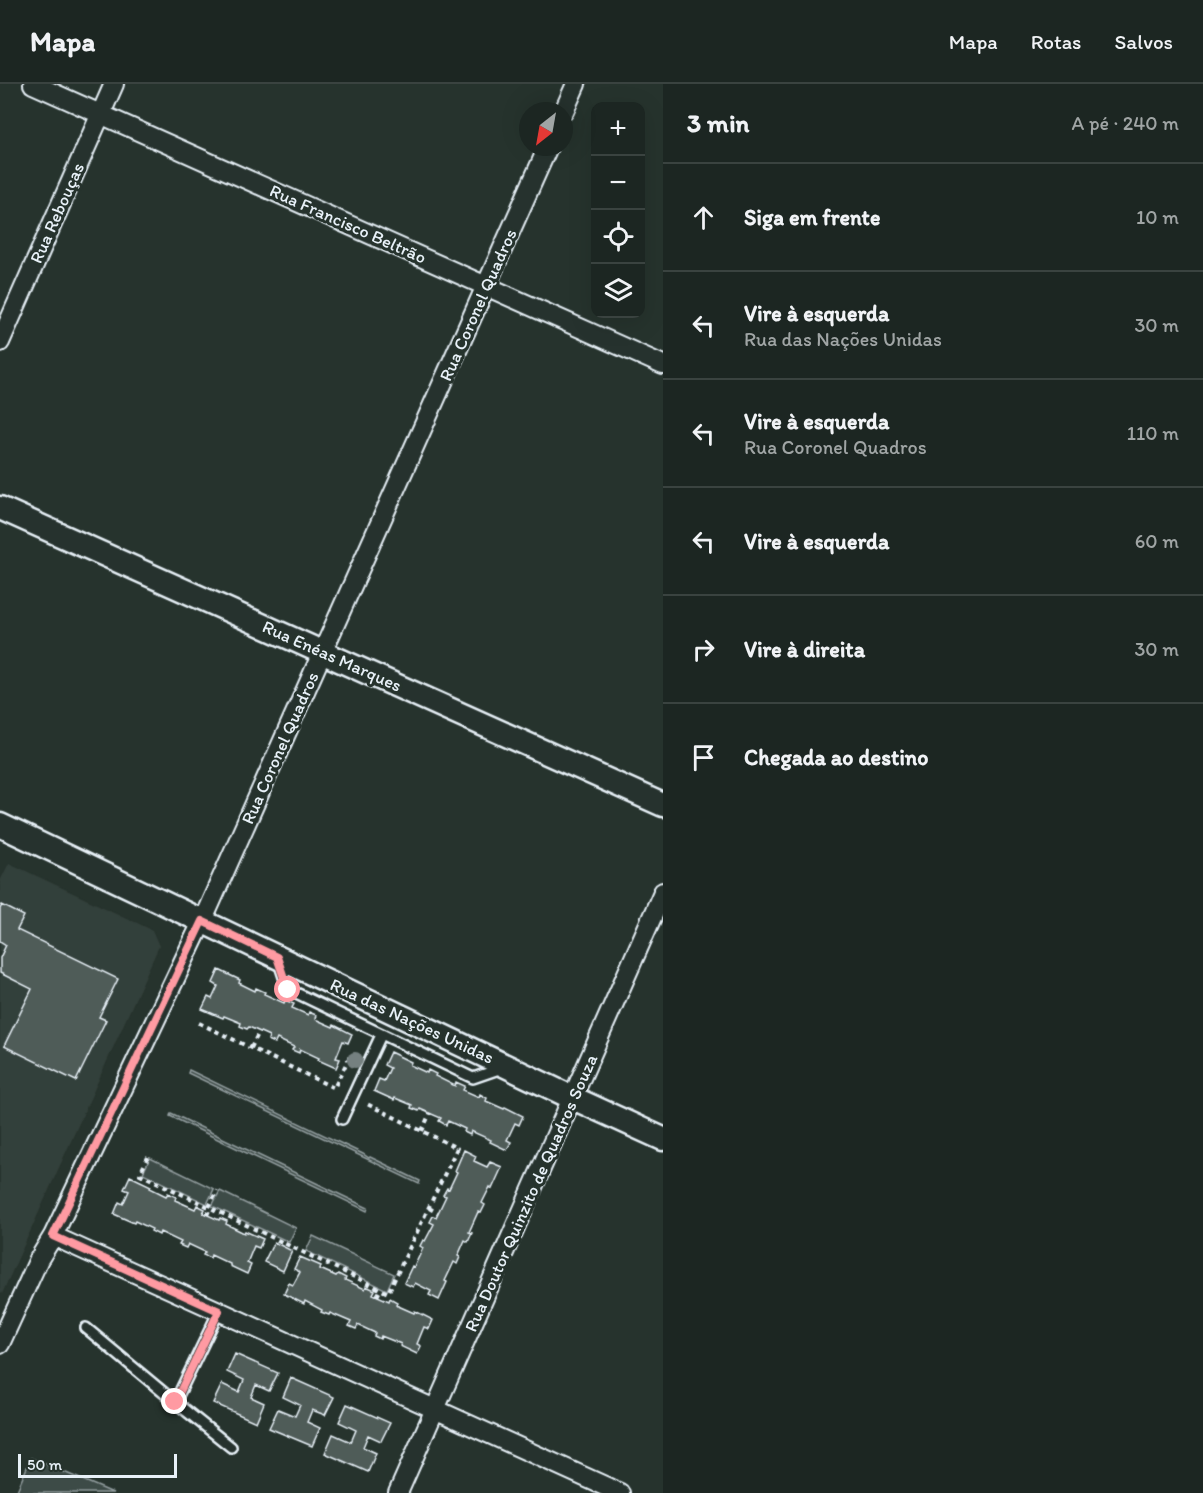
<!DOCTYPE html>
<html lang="pt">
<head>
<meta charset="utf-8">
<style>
	body { margin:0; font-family:Itim,sans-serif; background:#29322f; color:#f1f3f6 }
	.controls { position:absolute; right:18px; top:18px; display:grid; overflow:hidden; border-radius:12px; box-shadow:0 6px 24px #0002 }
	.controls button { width:54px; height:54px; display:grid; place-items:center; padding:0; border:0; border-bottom:2px solid #3a4340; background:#1c2622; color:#f1f3f6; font:30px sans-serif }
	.compass { position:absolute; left:519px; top:18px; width:54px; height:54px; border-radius:50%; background:#1c2622; box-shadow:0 6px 24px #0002; rotate:211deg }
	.scale { position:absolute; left:18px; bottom:15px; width:159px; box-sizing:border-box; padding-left:6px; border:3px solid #e8f1f8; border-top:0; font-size:16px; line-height:21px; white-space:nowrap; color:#e8f1f8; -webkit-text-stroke:4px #26332d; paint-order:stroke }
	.stop { position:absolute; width:18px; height:18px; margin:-14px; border:4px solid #ff9aa2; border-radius:50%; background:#fff }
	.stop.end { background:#ff9aa2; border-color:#fff; box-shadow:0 2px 6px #0008 }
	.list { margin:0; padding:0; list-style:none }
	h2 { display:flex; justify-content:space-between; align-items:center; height:78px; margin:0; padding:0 24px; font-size:26px }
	h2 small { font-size:20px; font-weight:400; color:#a0a5a5 }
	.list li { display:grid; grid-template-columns:39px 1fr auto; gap:18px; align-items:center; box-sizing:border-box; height:108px; padding:0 24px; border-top:2px solid #3a4340 }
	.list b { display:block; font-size:22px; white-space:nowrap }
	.list p { margin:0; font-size:20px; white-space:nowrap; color:#a0a5a5 }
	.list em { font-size:20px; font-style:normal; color:#a0a5a5 }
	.icon { flex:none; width:33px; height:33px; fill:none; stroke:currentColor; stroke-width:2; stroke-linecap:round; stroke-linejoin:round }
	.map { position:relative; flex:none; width:663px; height:1409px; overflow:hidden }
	header { display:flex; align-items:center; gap:36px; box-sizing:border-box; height:84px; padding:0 30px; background:#1c2622; border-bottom:2px solid #3a4340 }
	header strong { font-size:28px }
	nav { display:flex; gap:33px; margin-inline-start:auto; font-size:21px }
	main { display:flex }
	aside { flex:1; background:#1c2622 }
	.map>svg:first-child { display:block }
</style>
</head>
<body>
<header>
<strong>Mapa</strong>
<nav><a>Mapa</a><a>Rotas</a><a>Salvos</a></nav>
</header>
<main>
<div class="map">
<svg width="663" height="1409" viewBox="0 0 663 1409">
	<rect width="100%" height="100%" fill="#26332d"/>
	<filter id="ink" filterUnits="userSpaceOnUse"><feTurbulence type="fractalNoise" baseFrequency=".0167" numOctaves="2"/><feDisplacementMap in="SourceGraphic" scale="12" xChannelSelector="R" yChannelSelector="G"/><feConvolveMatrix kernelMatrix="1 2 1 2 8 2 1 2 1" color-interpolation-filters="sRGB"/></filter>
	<g filter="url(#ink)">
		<!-- built -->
		<path fill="#333f3a" d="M 9,779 L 152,846 L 159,862 L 2,1210 L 0,1208 L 0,797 Z"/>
		<!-- green -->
		<path fill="#3e4b47" stroke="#939ea0" stroke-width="1.5" d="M 189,986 L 363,1070 L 369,1074 L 370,1073 L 420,1097 L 419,1100 L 188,989 Z
			M 171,1029 L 368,1124 L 367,1127 L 170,1032 Z
			M 150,1074 L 214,1105 L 207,1120 L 143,1089 Z
			M 220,1107 L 296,1144 L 289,1158 L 212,1122 Z
			M 313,1152 L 394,1190 L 387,1206 L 306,1167 Z
			M 31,1374 L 113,1409 L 16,1409 Z"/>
		<!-- building -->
		<path fill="#505c59" stroke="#e8f1f8" stroke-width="1.5" d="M 2,821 L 24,832 L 17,846 L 118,895 L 99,933 L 106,936 L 76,997 L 4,962 L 32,905 L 0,889 L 0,874 L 6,861 L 0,857 L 0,825 Z
			M 219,886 L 240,896 L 239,899 L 255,907 L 256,904 L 265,908 L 264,910 L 284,919 L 285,916 L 294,920 L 292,924 L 308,931 L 309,928 L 316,931 L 315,935 L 333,943 L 334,941 L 352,950 L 348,959 L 343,957 L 336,974 L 340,975 L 336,984 L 318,976 L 319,974 L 300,965 L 299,969 L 292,966 L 294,963 L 277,955 L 275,959 L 268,956 L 269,952 L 249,943 L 247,945 L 240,942 L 241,939 L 224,932 L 223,934 L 202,925 L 208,913 L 212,915 L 218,902 L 213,899 Z
			M 390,968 L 411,978 L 410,981 L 427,989 L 428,986 L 436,990 L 435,992 L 455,1002 L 456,998 L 465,1002 L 463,1006 L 479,1013 L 480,1010 L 487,1014 L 486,1017 L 504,1025 L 505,1023 L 523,1032 L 519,1041 L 515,1039 L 507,1056 L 511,1058 L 507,1066 L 490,1058 L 491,1056 L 471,1047 L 470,1051 L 464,1048 L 465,1045 L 448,1037 L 446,1041 L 439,1037 L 441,1034 L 420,1025 L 419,1027 L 411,1024 L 412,1021 L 395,1014 L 394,1016 L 374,1007 L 379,995 L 384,997 L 390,984 L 384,981 Z
			M 464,1066 L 476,1072 L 474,1077 L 487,1083 L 490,1078 L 502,1083 L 492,1105 L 490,1103 L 482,1119 L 485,1121 L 481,1129 L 478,1128 L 469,1148 L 472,1149 L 468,1158 L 465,1156 L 458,1172 L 460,1173 L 457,1180 L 454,1178 L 445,1197 L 447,1198 L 439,1216 L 429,1211 L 431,1207 L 415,1199 L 413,1203 L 404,1199 L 412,1182 L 414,1183 L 423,1164 L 420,1162 L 423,1156 L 425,1157 L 434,1140 L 430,1138 L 433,1132 L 436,1133 L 446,1112 L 443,1111 L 447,1104 L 449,1105 L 457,1088 L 455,1087 Z
			M 130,1092 L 151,1102 L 150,1104 L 166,1112 L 168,1109 L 176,1113 L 175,1116 L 195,1125 L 197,1121 L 205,1125 L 203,1129 L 219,1136 L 220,1134 L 227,1137 L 226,1140 L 244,1149 L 245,1147 L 263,1155 L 259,1164 L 254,1162 L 247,1179 L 251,1181 L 247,1190 L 230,1182 L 230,1180 L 211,1171 L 210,1174 L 203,1171 L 205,1168 L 188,1160 L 186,1164 L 179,1161 L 181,1158 L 160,1148 L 159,1151 L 151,1147 L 152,1145 L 135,1137 L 134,1139 L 114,1130 L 119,1118 L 123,1120 L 129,1107 L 124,1105 Z
			M 274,1158 L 292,1167 L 283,1187 L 264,1178 Z
			M 300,1173 L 321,1182 L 320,1185 L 336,1192 L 338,1190 L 346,1194 L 345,1196 L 365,1205 L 366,1202 L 375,1206 L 373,1210 L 389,1217 L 390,1214 L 397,1218 L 396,1221 L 414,1229 L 415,1227 L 433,1236 L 429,1245 L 424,1243 L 417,1260 L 421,1262 L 417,1270 L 400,1262 L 401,1260 L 381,1252 L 380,1255 L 374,1252 L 375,1249 L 358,1241 L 356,1245 L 349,1242 L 351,1238 L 330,1229 L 329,1231 L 321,1228 L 322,1226 L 305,1217 L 304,1220 L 284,1210 L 289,1199 L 293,1201 L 300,1188 L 294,1185 Z
			M 235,1270 L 278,1289 L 269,1307 L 256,1301 L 251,1313 L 264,1319 L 256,1338 L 213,1319 L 222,1300 L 239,1308 L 244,1296 L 227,1288 Z
			M 291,1294 L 334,1313 L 325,1331 L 312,1326 L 307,1338 L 320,1344 L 312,1362 L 269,1344 L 278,1325 L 295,1332 L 300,1321 L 283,1313 Z
			M 347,1320 L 390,1339 L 381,1357 L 368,1351 L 363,1363 L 376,1369 L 368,1388 L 325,1369 L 333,1350 L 351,1358 L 356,1346 L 339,1338 Z"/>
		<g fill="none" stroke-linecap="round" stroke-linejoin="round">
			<defs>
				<path id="service" d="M 279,878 L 288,905 L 473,994 L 502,984
					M 342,1035 L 381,951
					M 86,1244 L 175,1318 L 219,1227
					M 175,1318 L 231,1363"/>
				<path id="minor" d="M 33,0 L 663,281
					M 564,27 L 576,0
					M 0,258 L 114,0
					M 53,1152 L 620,1409
					M 0,1260 L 39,1175 L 53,1152 L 202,838 L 548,63
					M 398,1409 L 663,808"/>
				<path id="tertiary" d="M 0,424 L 663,721
					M 0,741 L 573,1014 L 663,1055"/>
			</defs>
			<!-- service casing -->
			<use href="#service" stroke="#e8f1f8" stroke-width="14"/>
			<!-- minor casing -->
			<use href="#minor" stroke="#e8f1f8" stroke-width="22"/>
			<!-- tertiary casing -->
			<use href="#tertiary" stroke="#e8f1f8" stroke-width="27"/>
			<!-- path -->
			<path stroke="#e8f1f8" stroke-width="4" stroke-dasharray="4.5 4.5" stroke-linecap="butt" d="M 199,939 L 334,1004 L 351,970 L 357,973
				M 251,964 L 259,948
				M 422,1047 L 430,1029
				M 148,1073 L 140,1090 L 388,1209 L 457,1064 L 365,1019
				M 209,1123 L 217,1106
				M 429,1124 L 438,1129
				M 207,1131 L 210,1124
				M 377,1212 L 381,1205"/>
			<!-- service -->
			<use href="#service" stroke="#26332d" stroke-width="9"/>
			<!-- minor -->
			<use href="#minor" stroke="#26332d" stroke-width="18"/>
			<!-- tertiary -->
			<use href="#tertiary" stroke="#26332d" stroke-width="22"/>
		</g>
		<!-- trees -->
		<circle fill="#758080" cx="355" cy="976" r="8"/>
	</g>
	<g fill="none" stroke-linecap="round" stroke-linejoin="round" filter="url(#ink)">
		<!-- route -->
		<path stroke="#ff9aa2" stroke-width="8" d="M 175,1318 L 219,1227 L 53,1152 L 202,837 L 277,873 L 288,906"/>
	</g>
	<g text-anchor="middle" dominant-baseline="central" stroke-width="6" stroke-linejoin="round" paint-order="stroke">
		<!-- street labels -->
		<g font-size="18" fill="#e8f1f8" stroke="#26332d">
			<text transform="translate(57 129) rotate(-66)">Rua Rebouças</text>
			<text transform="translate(348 140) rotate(24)">Rua Francisco Beltrão</text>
			<text transform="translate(478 221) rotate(-66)">Rua Coronel Quadros</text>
			<text transform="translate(332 572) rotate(24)">Rua Enéas Marques</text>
			<text transform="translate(280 664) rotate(-66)">Rua Coronel Quadros</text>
			<text transform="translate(412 937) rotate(25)">Rua das Nações Unidas</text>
			<text transform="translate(531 1109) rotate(-66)">Rua Doutor Quinzito de Quadros Souza</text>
		</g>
	</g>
</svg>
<div class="controls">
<button>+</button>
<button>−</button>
<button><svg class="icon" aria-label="locate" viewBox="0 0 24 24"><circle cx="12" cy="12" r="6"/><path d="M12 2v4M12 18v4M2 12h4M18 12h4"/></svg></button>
<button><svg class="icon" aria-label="layers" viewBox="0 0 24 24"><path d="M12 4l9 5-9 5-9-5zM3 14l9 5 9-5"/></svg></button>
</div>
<svg class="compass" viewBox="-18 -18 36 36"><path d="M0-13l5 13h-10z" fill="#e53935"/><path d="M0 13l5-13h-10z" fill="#a0a5a5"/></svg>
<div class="scale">50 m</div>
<div class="stop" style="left:288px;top:906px"></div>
<div class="stop end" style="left:175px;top:1318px"></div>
</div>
<aside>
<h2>3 min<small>A pé · 240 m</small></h2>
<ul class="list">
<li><svg class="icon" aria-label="ahead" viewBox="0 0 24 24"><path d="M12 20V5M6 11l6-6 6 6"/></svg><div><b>Siga em frente</b></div><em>10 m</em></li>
<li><svg class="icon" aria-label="left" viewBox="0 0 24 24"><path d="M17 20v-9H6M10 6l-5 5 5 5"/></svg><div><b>Vire à esquerda</b><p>Rua das Nações Unidas</p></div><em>30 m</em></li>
<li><svg class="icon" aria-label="left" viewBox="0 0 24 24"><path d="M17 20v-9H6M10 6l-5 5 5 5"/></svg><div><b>Vire à esquerda</b><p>Rua Coronel Quadros</p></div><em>110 m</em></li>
<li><svg class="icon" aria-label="left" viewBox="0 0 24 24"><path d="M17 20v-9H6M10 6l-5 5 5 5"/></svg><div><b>Vire à esquerda</b></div><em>60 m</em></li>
<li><svg class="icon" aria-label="right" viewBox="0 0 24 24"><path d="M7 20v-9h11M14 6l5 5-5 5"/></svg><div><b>Vire à direita</b></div><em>30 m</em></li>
<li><svg class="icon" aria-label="arrive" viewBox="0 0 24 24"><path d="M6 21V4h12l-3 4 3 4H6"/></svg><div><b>Chegada ao destino</b></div></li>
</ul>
</aside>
</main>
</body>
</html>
